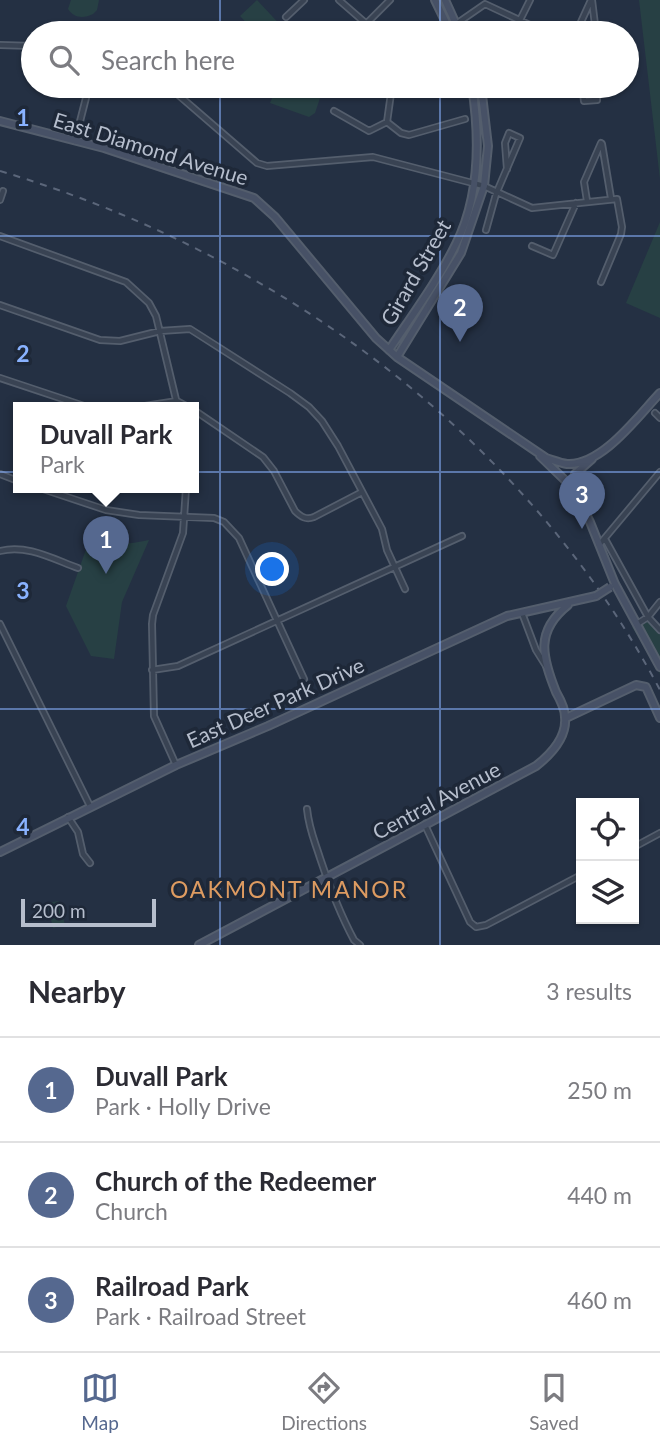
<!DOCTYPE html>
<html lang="en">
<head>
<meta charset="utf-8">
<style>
	body { margin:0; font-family:Lato,sans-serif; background:#f7f7f7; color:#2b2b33 }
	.controls { position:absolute; right:21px; bottom:21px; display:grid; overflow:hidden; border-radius:0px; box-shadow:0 2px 5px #0004 }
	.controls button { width:63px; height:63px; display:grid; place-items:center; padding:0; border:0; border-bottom:2px solid #e1e1e2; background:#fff; color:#2b2b33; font:35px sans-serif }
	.scale { position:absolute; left:21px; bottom:18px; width:135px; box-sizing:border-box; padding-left:7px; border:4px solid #b6becd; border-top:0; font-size:19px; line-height:24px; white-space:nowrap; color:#b6becd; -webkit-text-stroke:5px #1e2838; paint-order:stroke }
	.you { position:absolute; left:273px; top:570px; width:24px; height:24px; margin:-18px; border:5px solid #fff; border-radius:50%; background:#1a73e8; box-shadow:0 0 0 10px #1a73e833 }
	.badge { display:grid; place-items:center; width:46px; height:46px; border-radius:50%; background:#55688f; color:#fff; font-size:23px; font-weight:700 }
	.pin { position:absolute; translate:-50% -58px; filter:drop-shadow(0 2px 4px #0008) }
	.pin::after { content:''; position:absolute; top:37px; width:24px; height:21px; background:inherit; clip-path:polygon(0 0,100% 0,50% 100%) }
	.popup { position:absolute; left:13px; top:402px; width:186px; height:91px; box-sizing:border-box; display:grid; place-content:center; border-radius:0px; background:#fff; filter:drop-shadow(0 2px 5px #0005); font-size:23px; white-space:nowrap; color:#7c7c81 }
	.popup b { font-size:26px; color:#2b2b33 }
	.popup::after { content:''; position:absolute; left:50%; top:100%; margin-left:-14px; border:14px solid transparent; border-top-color:#fff }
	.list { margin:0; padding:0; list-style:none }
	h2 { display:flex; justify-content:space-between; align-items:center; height:91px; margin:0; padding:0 28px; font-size:30px }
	h2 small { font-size:23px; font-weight:400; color:#7c7c81 }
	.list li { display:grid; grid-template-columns:46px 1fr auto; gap:21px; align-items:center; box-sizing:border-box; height:105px; padding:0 28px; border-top:2px solid #e1e1e2 }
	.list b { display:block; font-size:26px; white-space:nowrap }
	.list p { margin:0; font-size:23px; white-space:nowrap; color:#7c7c81 }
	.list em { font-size:23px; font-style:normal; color:#7c7c81 }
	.icon { flex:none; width:38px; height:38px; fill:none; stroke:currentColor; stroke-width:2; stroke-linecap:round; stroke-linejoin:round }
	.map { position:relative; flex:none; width:660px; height:945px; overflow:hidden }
	.search { position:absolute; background:#fff; box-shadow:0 2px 5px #0004; left:21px; right:21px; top:21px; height:77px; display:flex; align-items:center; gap:18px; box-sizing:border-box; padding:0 24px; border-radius:38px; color:#7c7c81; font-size:26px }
	.sheet { height:406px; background:#fff }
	nav { display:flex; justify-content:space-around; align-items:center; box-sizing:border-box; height:98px; border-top:2px solid #e1e1e2; background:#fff; font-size:19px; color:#7c7c81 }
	nav a { display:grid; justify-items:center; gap:4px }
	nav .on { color:#55688f }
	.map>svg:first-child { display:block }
</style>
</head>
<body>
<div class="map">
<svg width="660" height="945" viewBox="0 0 660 945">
	<rect width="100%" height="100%" fill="#243043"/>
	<!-- green -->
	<path fill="#274044" d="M 71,0 L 99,0 L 97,10 L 93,14 C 83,19 74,18 68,9 Z
		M 257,0 L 286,31 L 284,33 L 256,33 L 240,16 Z
		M 639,0 L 660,0 L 660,179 Z
		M 277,86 L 324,86 L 315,113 L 309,117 L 270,103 Z
		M 660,222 L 660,318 L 626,303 Z
		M 90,538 C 111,546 127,545 149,540 L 122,602 L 114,659 L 91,656 L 66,606 Z
		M 647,620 L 660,631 L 660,674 L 632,627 Z
		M 59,901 L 65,925 L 53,928 L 47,903 Z"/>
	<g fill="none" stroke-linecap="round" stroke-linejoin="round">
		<defs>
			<path id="street" d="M 339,0 L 377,33
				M 592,0 L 596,33
				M 286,17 L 304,0
				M 365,25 L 390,0
				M 321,27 L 327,33
				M 515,30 L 530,0
				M 438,33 L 459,22 L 485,4 L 547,33
				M 507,33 L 507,29 L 509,27 L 520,33
				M 576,33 L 591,0
				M 0,45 L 33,46
				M 168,86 L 257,163 L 267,166 L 373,157 L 484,186 L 532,208 L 617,199 L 622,227 L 621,234 L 601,282
				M 582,86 L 584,101 L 597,100 L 596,86
				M 334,111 L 369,131 L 387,122
				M 387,122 L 401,133 L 409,135 L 465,119
				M 387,122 L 392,86
				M 75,141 L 89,86
				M 602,144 L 611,198
				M 0,200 L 3,191
				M 587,201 L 584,182 L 601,143
				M 486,230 L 496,194 L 520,138 L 509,133 L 505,143 L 507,169
				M 0,236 L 126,282 L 149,303 L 156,316 L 178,408
				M 532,246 L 553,255 L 576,203
				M 0,305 L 100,340 L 120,341 L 160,331 L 190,329 L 290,393 L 309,407 L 322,421 L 338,446 L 382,529 L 387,550 L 405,589
				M 0,378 L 90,408
				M 132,408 L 177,401 L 190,408
				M 194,410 L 263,457 L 274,471 L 295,511 C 301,517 306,520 314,517 L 362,492
				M 655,413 L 660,418
				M 0,474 L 18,481
				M 40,488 L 106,510 L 139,515 L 214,518 L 224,522 L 239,538 L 304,679
				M 605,539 L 648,617 L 660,630
				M 599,545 L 660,472
				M 0,551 C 27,544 53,559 78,568
				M 522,613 L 536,650 L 546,666
				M 0,624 L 90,806
				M 637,624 L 648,617 L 660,602
				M 152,670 L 178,666 L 462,536
				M 176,765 L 154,716 L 152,624 L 153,615 L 183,533 L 186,488
				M 307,809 C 309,829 314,839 320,858 C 330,888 339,912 354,940 L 360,945
				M 68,817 L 78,832 L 83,854 L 90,863
				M 425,825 L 470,922 L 476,927 L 486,925 L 581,875
				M 634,847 L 660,833"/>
			<path id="secondary" d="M 435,0 L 451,33
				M 445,0 L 460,33
				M 0,121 L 104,148 L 254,198 L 275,217 L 376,338 L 397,357 L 546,458 C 553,460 560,463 567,464 C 602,466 638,416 660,393
				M 389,350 C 411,317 439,279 456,244 C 480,196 480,138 472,86
				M 397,357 L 461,253 L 484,186 L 488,146 L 481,86
				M 540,456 L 572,487 L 590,522 L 615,584 L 660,667
				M 572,487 L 575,474 L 592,459
				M 566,718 L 636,685 L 646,687 L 660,718
				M 0,852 L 176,765 L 268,726 L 507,616 L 596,596
				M 199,945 L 536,766 C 550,755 567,737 565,717 C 565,709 560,699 556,692 C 542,657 535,631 568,605"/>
		</defs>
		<!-- street casing -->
		<use href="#street" stroke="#545e6d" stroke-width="8"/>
		<!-- secondary casing -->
		<use href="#secondary" stroke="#545e6d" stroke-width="10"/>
		<!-- street -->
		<use href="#street" stroke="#394353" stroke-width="4.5"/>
		<!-- secondary -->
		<use href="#secondary" stroke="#475166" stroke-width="6"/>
		<!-- rail -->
		<path stroke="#5b667a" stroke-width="2" stroke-dasharray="7 7" stroke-linecap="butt" d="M 0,171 C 275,253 525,434 660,690"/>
		<defs>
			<path id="secondary-bridge" d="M 596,596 L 610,587"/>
		</defs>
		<!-- secondary-bridge casing -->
		<use href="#secondary-bridge" stroke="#545e6d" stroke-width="10" stroke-linecap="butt"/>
		<!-- secondary-bridge -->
		<use href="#secondary-bridge" stroke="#475166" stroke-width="6"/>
	</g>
	<!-- grid -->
	<path fill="none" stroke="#89b2ff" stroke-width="2" stroke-opacity="0.55" d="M 220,0 L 220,33M 440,0 L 440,33M 220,86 L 220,945M 440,86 L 440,945M 0,236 L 660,236M 0,472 L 660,472M 0,709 L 660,709"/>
	<g text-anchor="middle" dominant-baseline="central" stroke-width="7" stroke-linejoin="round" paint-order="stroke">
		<!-- street labels -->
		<g font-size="21" fill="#b6becd" stroke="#1e2838">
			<text transform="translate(151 148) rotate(17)">East Diamond Avenue</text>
			<text transform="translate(415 272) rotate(-60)">Girard Street</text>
			<text transform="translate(275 702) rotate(-24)">East Deer Park Drive</text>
			<text transform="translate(436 800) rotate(-28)">Central Avenue</text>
		</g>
		<!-- neighbourhood labels -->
		<g font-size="23" letter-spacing="2" fill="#dd9b61" stroke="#1e2838">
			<text x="289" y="889">OAKMONT MANOR</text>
		</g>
	</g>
	<g font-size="23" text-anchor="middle" font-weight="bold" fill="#89b2ff" stroke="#1e2838" stroke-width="7" stroke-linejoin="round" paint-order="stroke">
		<text x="23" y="126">1</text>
		<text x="23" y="362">2</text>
		<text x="23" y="599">3</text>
		<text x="23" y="835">4</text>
	</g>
</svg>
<div class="controls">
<button><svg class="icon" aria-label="locate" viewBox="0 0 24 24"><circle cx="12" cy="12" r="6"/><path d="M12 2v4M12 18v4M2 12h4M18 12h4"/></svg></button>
<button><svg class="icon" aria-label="layers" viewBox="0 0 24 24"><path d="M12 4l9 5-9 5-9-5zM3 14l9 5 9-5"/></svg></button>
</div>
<div class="scale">200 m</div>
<div class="you"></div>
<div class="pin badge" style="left:106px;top:574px">1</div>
<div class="popup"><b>Duvall Park</b>Park</div>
<div class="pin badge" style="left:460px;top:342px">2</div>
<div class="pin badge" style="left:582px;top:529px">3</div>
<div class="search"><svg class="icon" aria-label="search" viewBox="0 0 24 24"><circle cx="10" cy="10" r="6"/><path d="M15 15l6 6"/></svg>Search here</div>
</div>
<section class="sheet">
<h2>Nearby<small>3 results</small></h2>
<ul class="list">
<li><span class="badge">1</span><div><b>Duvall Park</b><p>Park · Holly Drive</p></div><em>250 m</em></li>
<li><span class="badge">2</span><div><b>Church of the Redeemer</b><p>Church</p></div><em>440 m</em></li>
<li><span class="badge">3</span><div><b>Railroad Park</b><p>Park · Railroad Street</p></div><em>460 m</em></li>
</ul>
</section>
<nav>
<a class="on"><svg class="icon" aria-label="map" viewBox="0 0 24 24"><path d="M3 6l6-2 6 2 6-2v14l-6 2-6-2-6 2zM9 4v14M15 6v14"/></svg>Map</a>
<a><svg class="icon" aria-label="directions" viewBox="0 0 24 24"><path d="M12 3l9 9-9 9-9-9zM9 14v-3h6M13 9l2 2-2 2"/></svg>Directions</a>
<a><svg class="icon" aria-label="saved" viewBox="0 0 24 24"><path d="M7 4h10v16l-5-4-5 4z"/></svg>Saved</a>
</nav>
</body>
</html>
